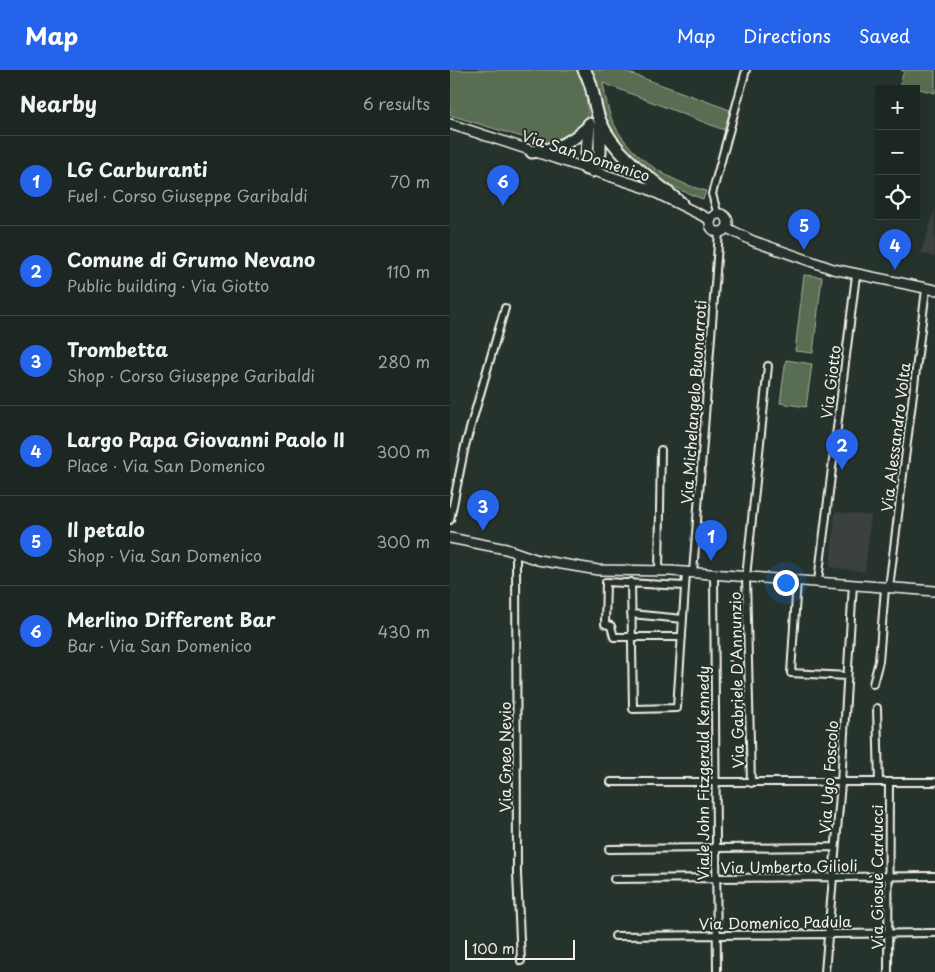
<!DOCTYPE html>
<html lang="en">
<head>
<meta charset="utf-8">
<style>
	body { margin:0; font-family:"Playpen Sans",sans-serif; background:#29322f; color:#f1f3f6 }
	.controls { position:absolute; right:15px; top:15px; display:grid; overflow:hidden; border-radius:0px; box-shadow:0 5px 20px #0002 }
	.controls button { width:45px; height:45px; display:grid; place-items:center; padding:0; border:0; border-bottom:1px solid #3a4340; background:#1c2622; color:#f1f3f6; font:25px sans-serif }
	.scale { position:absolute; left:15px; bottom:12px; width:110px; box-sizing:border-box; padding-left:5px; border:2px solid #f4f1e8; border-top:0; font-size:14px; line-height:18px; white-space:nowrap; color:#f4f1e8; -webkit-text-stroke:4px #26332d; paint-order:stroke }
	.you { position:absolute; left:335px; top:512px; width:18px; height:18px; margin:-12px; border:4px solid #fff; border-radius:50%; background:#1a73e8; box-shadow:0 0 0 8px #1a73e833 }
	.badge { display:grid; place-items:center; width:32px; height:32px; border-radius:50%; background:#2563eb; color:#fff; font-size:16px; font-weight:700 }
	.pin { position:absolute; translate:-50% -41px; filter:drop-shadow(0 1px 2px #0008) }
	.pin::after { content:''; position:absolute; top:26px; width:18px; height:15px; background:inherit; clip-path:polygon(0 0,100% 0,50% 100%) }
	.list { margin:0; padding:0; list-style:none }
	h2 { display:flex; justify-content:space-between; align-items:center; height:65px; margin:0; padding:0 20px; font-size:21px }
	h2 small { font-size:16px; font-weight:400; color:#a0a5a5 }
	.list li { display:grid; grid-template-columns:32px 1fr auto; gap:15px; align-items:center; box-sizing:border-box; height:90px; padding:0 20px; border-top:1px solid #3a4340 }
	.list b { display:block; font-size:19px; white-space:nowrap }
	.list p { margin:0; font-size:16px; white-space:nowrap; color:#a0a5a5 }
	.list em { font-size:16px; font-style:normal; color:#a0a5a5 }
	.icon { flex:none; width:28px; height:28px; fill:none; stroke:currentColor; stroke-width:2; stroke-linecap:round; stroke-linejoin:round }
	.map { position:relative; flex:none; width:485px; height:902px; overflow:hidden }
	header { display:flex; align-items:center; gap:30px; box-sizing:border-box; height:70px; padding:0 25px; background:#2563eb; color:#fff }
	header strong { font-size:24px }
	nav { display:flex; gap:28px; margin-inline-start:auto; font-size:18px }
	main { display:flex }
	aside { flex:1; background:#1c2622 }
	.map>svg:first-child { display:block }
</style>
</head>
<body>
<header>
<strong>Map</strong>
<nav><a>Map</a><a>Directions</a><a>Saved</a></nav>
</header>
<main>
<aside>
<h2>Nearby<small>6 results</small></h2>
<ul class="list">
<li><span class="badge">1</span><div><b>LG Carburanti</b><p>Fuel · Corso Giuseppe Garibaldi</p></div><em>70 m</em></li>
<li><span class="badge">2</span><div><b>Comune di Grumo Nevano</b><p>Public building · Via Giotto</p></div><em>110 m</em></li>
<li><span class="badge">3</span><div><b>Trombetta</b><p>Shop · Corso Giuseppe Garibaldi</p></div><em>280 m</em></li>
<li><span class="badge">4</span><div><b>Largo Papa Giovanni Paolo II</b><p>Place · Via San Domenico</p></div><em>300 m</em></li>
<li><span class="badge">5</span><div><b>Il petalo</b><p>Shop · Via San Domenico</p></div><em>300 m</em></li>
<li><span class="badge">6</span><div><b>Merlino Different Bar</b><p>Bar · Via San Domenico</p></div><em>430 m</em></li>
</ul>
</aside>
<div class="map">
<svg width="485" height="902" viewBox="0 0 485 902">
	<rect width="100%" height="100%" fill="#26332d"/>
	<filter id="ink" filterUnits="userSpaceOnUse"><feTurbulence type="fractalNoise" baseFrequency=".02" numOctaves="2"/><feDisplacementMap in="SourceGraphic" scale="10" xChannelSelector="R" yChannelSelector="G"/><feConvolveMatrix kernelMatrix="1 2 1 2 8 2 1 2 1" color-interpolation-filters="sRGB"/></filter>
	<g filter="url(#ink)">
		<!-- built -->
		<path fill="#3b413f" d="M 485,139 L 485,187 L 471,183 Z
			M 385,442 L 421,446 L 415,502 L 380,497 Z"/>
		<!-- green -->
		<path fill="#596d51" stroke="#a6af9c" d="M 0,0 L 126,0 L 135,18 L 138,42 L 133,56 L 115,71 L 95,74 L 0,45 Z
			M 139,0 L 171,0 L 280,40 L 274,60 L 153,13 C 156,27 157,41 164,54 C 182,89 219,111 256,121 L 253,129 C 210,114 170,88 154,44 C 148,29 145,14 139,0 Z
			M 451,0 L 485,0 L 485,23 L 450,14 L 454,1 Z
			M 354,205 L 372,207 L 363,283 L 345,281 Z
			M 336,290 L 362,294 L 356,337 L 330,333 Z"/>
		<g fill="none" stroke-linecap="round" stroke-linejoin="round">
			<defs>
				<path id="street" d="M 268,145 L 262,124 L 296,0
					M 0,450 L 15,376 L 55,238
					M 66,483 L 67,804 L 71,891
					M 209,501 L 211,380
					M 243,503 L 269,162
					M 264,505 L 267,902
					M 347,510 L 341,603 L 397,606
					M 368,511 L 406,205
					M 181,512 L 183,639 L 227,638 L 236,503
					M 439,518 L 476,219
					M 181,544 L 233,549
					M 232,567 L 164,567 L 161,556 L 155,554 L 156,512 L 235,516
					M 423,614 L 429,591 L 435,518
					M 427,638 L 429,712
					M 161,712 L 485,712
					M 301,713 L 296,507 L 318,296
					M 159,779 L 385,777
					M 164,809 L 485,806
					M 165,866 L 485,863
					M 375,902 L 391,713 L 403,514
					M 438,902 L 439,712"/>
				<path id="secondary" d="M 0,54 L 196,118 L 261,150
					M260 153a9 9 0 1 1 18 0a9 9 0 1 1-18 0Z
					M 277,158 L 303,171 L 383,199 L 485,220
					M 0,468 L 56,479 L 88,490 L 148,500 L 221,501 L 485,521"/>
				<path id="highway" d="M 134,0 C 144,14 143,35 150,51 C 165,86 203,110 231,133
					M 82,82 C 108,79 120,73 139,56
					M 136,99 L 139,54
					M 142,101 L 150,83 L 150,54"/>
			</defs>
			<!-- street casing -->
			<use href="#street" stroke="#f4f1e8" stroke-width="10"/>
			<!-- secondary casing -->
			<use href="#secondary" stroke="#f4f1e8" stroke-width="12"/>
			<!-- highway casing -->
			<use href="#highway" stroke="#f4f1e8" stroke-width="15"/>
			<!-- street -->
			<use href="#street" stroke="#26332d" stroke-width="6"/>
			<!-- secondary -->
			<use href="#secondary" stroke="#26332d" stroke-width="9"/>
			<!-- highway -->
			<use href="#highway" stroke="#26332d" stroke-width="11"/>
		</g>
	</g>
	<g text-anchor="middle" dominant-baseline="central" stroke-width="4" stroke-linejoin="round" paint-order="stroke">
		<!-- street labels -->
		<g font-size="15" fill="#f4f1e8" stroke="#26332d">
			<text transform="translate(136 85) rotate(18)">Via San Domenico</text>
			<text transform="translate(380 312) rotate(-83)">Via Giotto</text>
			<text transform="translate(243 332) rotate(-86)">Via Michelangelo Buonarroti</text>
			<text transform="translate(445 367) rotate(-83)">Via Alessandro Volta</text>
			<text transform="translate(286 610) rotate(-91)">Via Gabriele D'Annunzio</text>
			<text transform="translate(54 687) rotate(-90)">Via Gneo Nevio</text>
			<text transform="translate(252 703) rotate(-90)">Viale John Fitzgerald Kennedy</text>
			<text transform="translate(378 707) rotate(-86)">Via Ugo Foscolo</text>
			<text transform="translate(339 796) rotate(-1)">Via Umberto Gilioli</text>
			<text transform="translate(426 807) rotate(-90)">Via Giosuè Carducci</text>
			<text transform="translate(325 852) rotate(-1)">Via Domenico Padula</text>
		</g>
	</g>
</svg>
<div class="controls">
<button>+</button>
<button>−</button>
<button><svg class="icon" aria-label="locate" viewBox="0 0 24 24"><circle cx="12" cy="12" r="6"/><path d="M12 2v4M12 18v4M2 12h4M18 12h4"/></svg></button>
</div>
<div class="scale">100 m</div>
<div class="you"></div>
<div class="pin badge" style="left:261px;top:491px">1</div>
<div class="pin badge" style="left:392px;top:400px">2</div>
<div class="pin badge" style="left:33px;top:461px">3</div>
<div class="pin badge" style="left:445px;top:200px">4</div>
<div class="pin badge" style="left:354px;top:180px">5</div>
<div class="pin badge" style="left:53px;top:136px">6</div>
</div>
</main>
</body>
</html>
